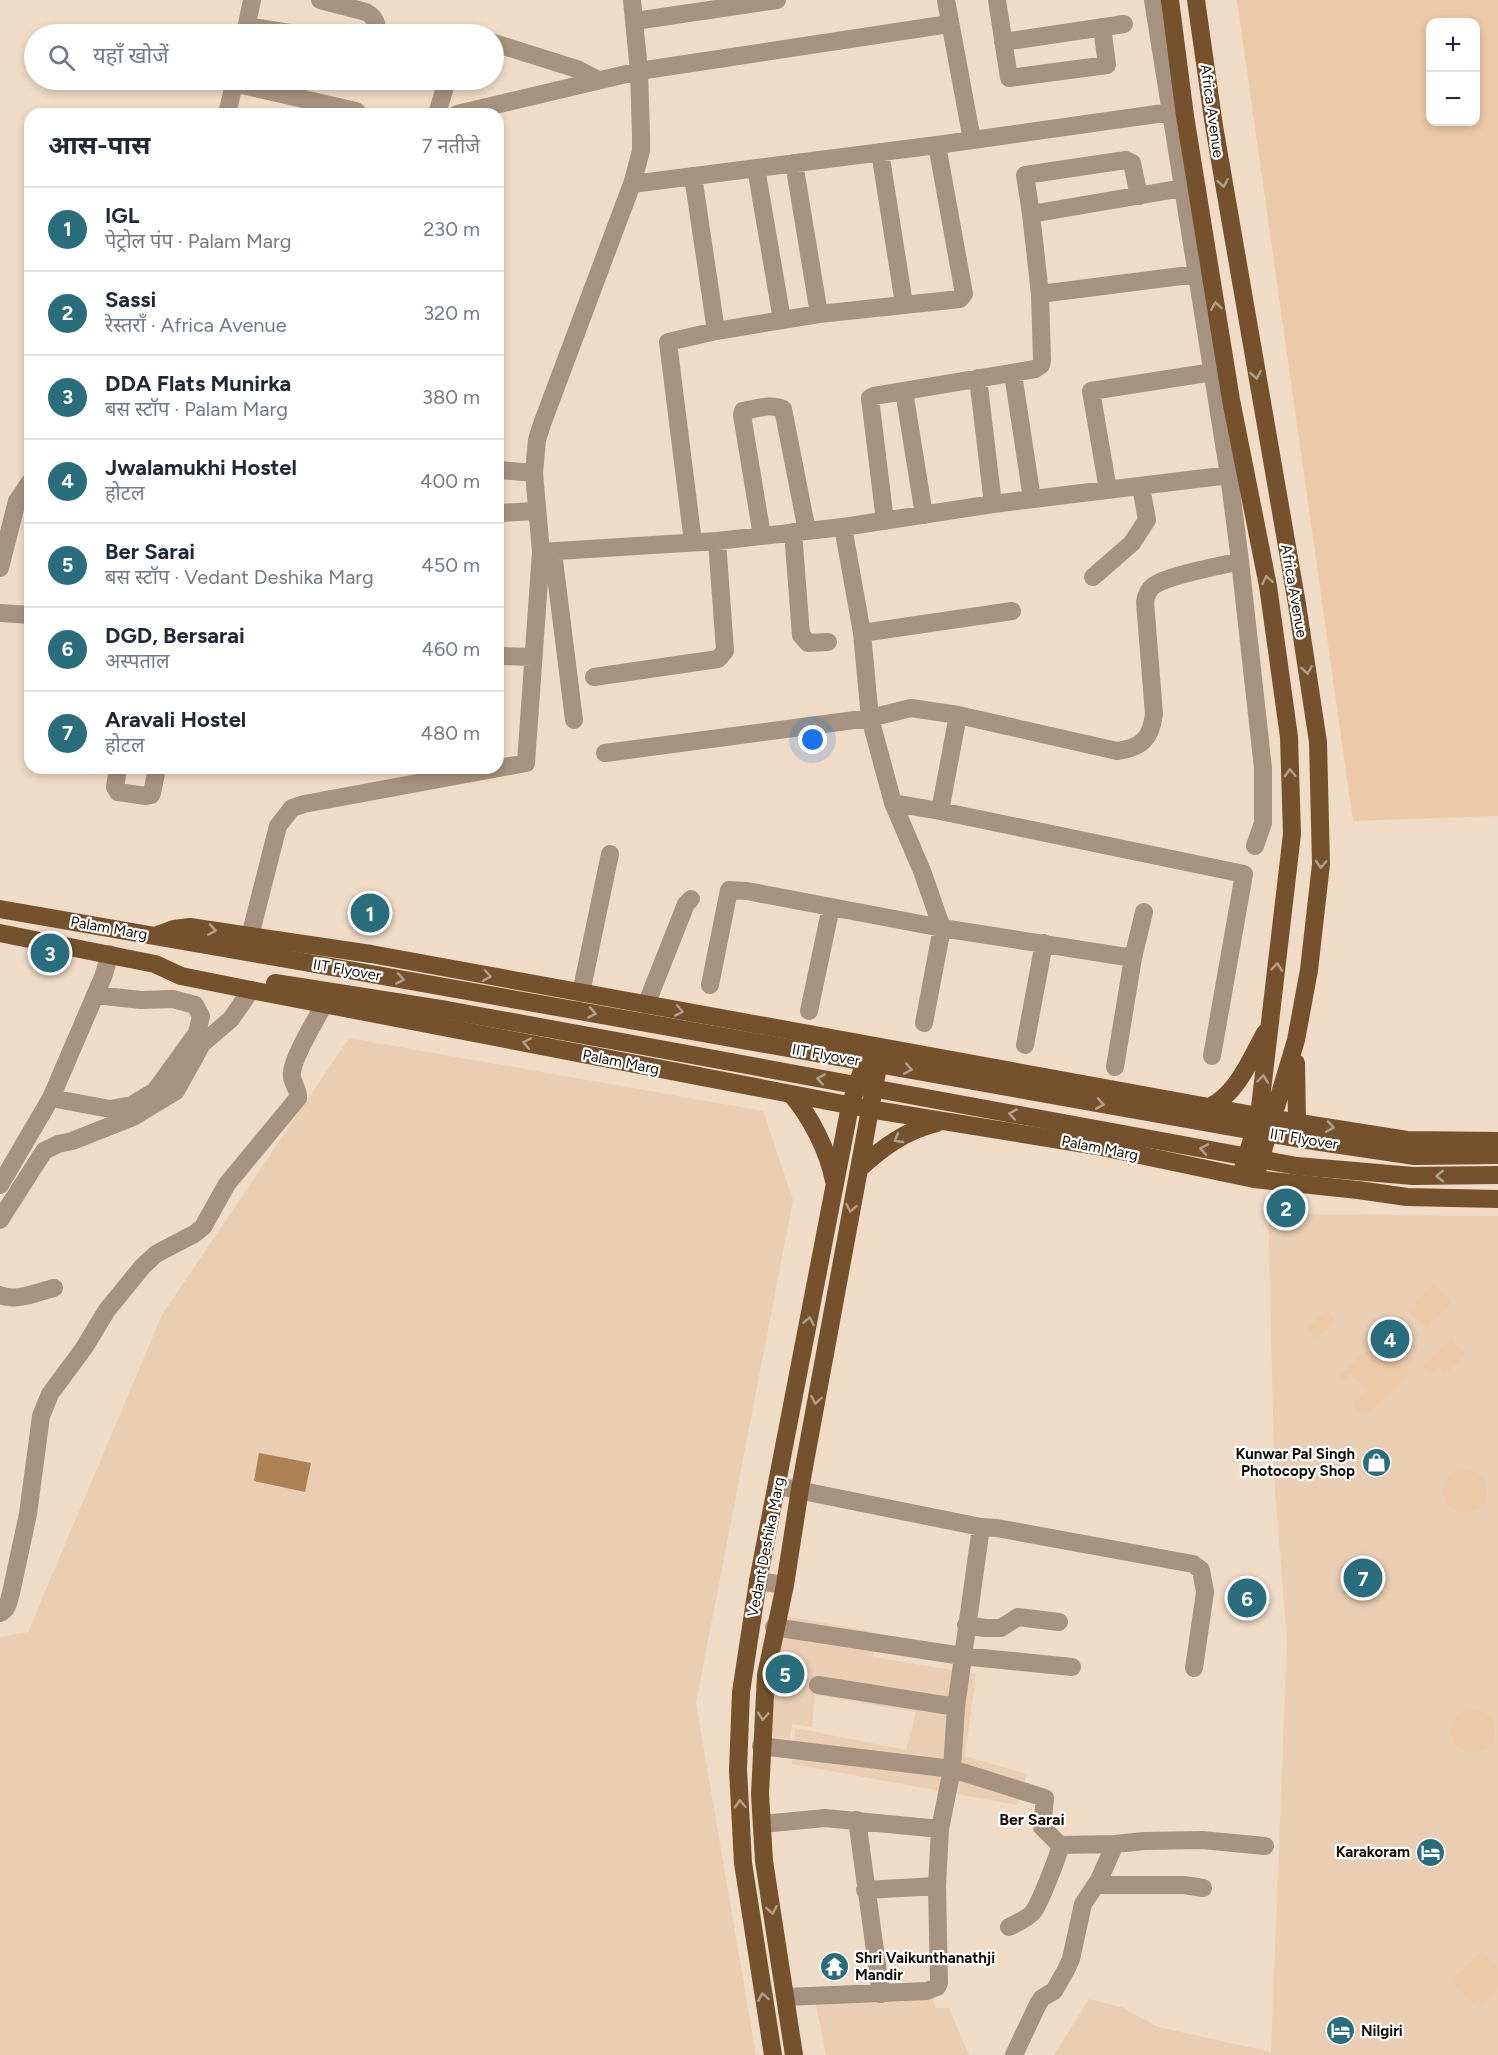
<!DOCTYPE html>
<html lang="hi">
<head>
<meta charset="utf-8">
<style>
	body { margin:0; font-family:Figtree,"Noto Sans Devanagari",sans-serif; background:#f2f2f3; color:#1f2937 }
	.controls { position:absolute; right:18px; top:18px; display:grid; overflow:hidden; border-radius:12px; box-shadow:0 3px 9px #0003 }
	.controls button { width:54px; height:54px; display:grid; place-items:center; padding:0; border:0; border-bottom:2px solid #e0e1e3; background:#fff; color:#1f2937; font:30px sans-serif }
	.you { position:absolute; left:813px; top:740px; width:21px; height:21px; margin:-15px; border:4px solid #fff; border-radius:50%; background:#1a73e8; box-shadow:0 0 0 9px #1a73e833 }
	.badge { display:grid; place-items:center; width:39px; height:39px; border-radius:50%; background:#2a6e7e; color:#fff; font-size:20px; font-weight:700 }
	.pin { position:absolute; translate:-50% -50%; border:3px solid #fff; box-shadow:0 2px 6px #0006 }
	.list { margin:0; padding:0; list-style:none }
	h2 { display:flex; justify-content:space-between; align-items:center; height:78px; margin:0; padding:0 24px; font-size:26px }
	h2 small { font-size:20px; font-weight:400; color:#747a83 }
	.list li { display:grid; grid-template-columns:39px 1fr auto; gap:18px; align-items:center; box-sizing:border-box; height:84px; padding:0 24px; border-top:2px solid #e0e1e3 }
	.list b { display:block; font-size:22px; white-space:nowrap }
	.list p { margin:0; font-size:20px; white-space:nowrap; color:#747a83 }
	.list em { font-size:20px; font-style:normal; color:#747a83 }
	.icon { flex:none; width:33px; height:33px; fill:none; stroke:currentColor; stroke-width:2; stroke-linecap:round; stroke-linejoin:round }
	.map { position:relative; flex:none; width:1498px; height:2055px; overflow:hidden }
	.search { position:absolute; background:#fff; box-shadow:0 3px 9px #0003; left:24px; top:24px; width:480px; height:66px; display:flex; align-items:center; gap:15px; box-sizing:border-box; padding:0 21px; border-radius:33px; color:#747a83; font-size:22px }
	.panel { position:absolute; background:#fff; box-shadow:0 3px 9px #0003; left:24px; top:108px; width:480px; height:666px; border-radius:18px }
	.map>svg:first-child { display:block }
</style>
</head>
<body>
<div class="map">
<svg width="1498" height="2055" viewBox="0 0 1498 2055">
	<rect width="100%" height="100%" fill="#f0dbc6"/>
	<!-- built -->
	<path fill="#e9ceb3" d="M 349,1038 L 763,1111 L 793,1200 L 696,1703 L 756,2055 L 0,2055 L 0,1637 L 28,1632 L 162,1315 Z
		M 1268,1214 L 1498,1216 L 1498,2055 L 1054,2055 L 1089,1999 L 1121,2007 L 1158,2027 L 1271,2052 L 1287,1641 L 1275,1490 Z
		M 784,1616 L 875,1632 L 873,1657 L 976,1674 L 965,1756 L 1027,1774 L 1017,1805 L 792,1764 L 795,1728 L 906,1750 L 916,1712 L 815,1695 L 812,1727 L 792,1724 L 790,1740 L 770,1736 L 771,1687 Z
		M 929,1981 L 935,2008 L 949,2008 L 969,2055 L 826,2055 L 815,2000 Z"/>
	<!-- green -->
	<path fill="#ecc9a7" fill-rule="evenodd" d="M 1237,0 L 1498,0 L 1498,816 L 1353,821 ZM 1430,22 L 1476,22 L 1476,122 L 1430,122 Z
		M 1433,1284 L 1452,1301 L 1427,1328 L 1408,1311 Z
		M 1326,1310 L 1336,1319 L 1317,1339 L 1307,1329 Z
		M 1451,1339 L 1466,1354 L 1445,1374 L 1438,1367 L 1431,1374 L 1423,1366 Z
		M 1377,1340 L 1410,1373 L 1365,1417 L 1353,1405 L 1367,1390 L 1350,1374 L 1344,1379 L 1340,1376 Z
		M1443 1491a22 22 0 1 1 44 0a22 22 0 1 1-44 0Z
		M1451 1731a22 22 0 1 1 44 0a22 22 0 1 1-44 0Z
		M 1481,1951 L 1498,1969 L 1498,1988 L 1479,2008 L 1451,1981 Z"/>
	<!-- water -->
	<path fill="#ad8153" d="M 259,1453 L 311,1463 L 305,1492 L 254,1481 Z"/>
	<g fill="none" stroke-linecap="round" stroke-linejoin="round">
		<!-- minor -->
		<path stroke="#a6927e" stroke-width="18" d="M 320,0 L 366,12 C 375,17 378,24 377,34
			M 946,0 L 972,140
			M 997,0 L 1009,78 L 1107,65 L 1102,27
			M 1153,0 L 1229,475 L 1240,561 L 1263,768 L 1263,823 L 1255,846
			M 635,21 L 777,0
			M 247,26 L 296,34
			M 245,34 L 252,0
			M 1003,42 L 1124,24
			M 494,43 L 577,69 L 598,80
			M 242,85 L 356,111 L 359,114
			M 227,114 L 235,80
			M 437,114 L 447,80
			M 457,114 L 639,71 L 949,24
			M 880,152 L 904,304
			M 794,163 L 819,314
			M 756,168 L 782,320
			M 693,176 L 716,331
			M 632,184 L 937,145 L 1171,112
			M 1031,214 L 1025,175 L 1126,160 L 1132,163 L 1139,196
			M 1040,294 L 1197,274
			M 1013,374 L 1032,499
			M 978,378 L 993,504
			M 904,391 L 924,515
			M 498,470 L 534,473
			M 1108,490 L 1091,391 L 1213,372
			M 498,513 L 537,511
			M 885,521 L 870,398 L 874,396 L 1035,369 L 1041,365 L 1042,360 L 1040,294 L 1031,214 L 1183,188
			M 843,527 L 862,633 L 870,718 L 893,803 L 922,871 L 942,928 L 924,1023
			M 793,532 L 801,635 L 808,643 L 828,642
			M 762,536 L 742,415 L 743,411 C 756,409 771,403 783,409 L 807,531
			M 693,542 L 668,342 L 716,331 L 819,314 L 960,299 L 964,294 L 937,145
			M 541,552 L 717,541 L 843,527 L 993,504 L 1229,475
			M 553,552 L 574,720
			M 0,568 L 17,501 L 30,482
			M 1093,577 L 1132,543 L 1147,520 L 1141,487
			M 0,613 L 30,615
			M 862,633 L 1012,611
			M 498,656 L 533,657
			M 594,677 L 718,659 L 725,651 L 717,541
			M 605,753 L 870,718 L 911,708 L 958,715
			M 118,768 L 115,787 L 118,792 L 146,796 L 151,795 L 152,793 L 157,768
			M 893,803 L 940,811 L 1244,874 L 1212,1056
			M 940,811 L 958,715 L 1117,751 C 1141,748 1151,739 1154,714 L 1145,602 C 1146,596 1148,590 1153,586 C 1167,575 1221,566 1240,561
			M 250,936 L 278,826 L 292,808 L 304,804 L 526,763 L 541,552 L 534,473 L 537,440 L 542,424 L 632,184 L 641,151 L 641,135 L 639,71 L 632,0
			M 710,985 L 729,890 L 747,891 L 942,928 L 1133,958
			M 581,993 L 610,854
			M 646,1005 L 686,904 L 691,899
			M 809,1011 L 831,907
			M 1025,1045 L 1044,943
			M 1115,1067 L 1133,958 L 1144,912
			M 51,1098 L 110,1109 L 132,1105 L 155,1091 L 197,1033 L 201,1016 L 195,1005 L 173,999 L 141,1000 L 95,995
			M 0,1185 L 51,1098 L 103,977 L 110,954
			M 0,1220 L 44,1151 L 58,1144 L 72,1141 L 133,1117 L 176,1091 L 202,1044 L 231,1019 L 251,990
			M 0,1295 C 17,1302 37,1292 54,1288
			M 778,1486 L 981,1527 L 997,1528 L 1193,1564 L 1201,1570 L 1205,1592 L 1194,1668
			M 758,1581 L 785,1585
			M 0,1613 C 8,1610 9,1600 11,1593 L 28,1514 L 41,1416 L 50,1394 L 84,1348 L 107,1310 L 143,1266 L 156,1254 L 194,1234 L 203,1227 L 227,1184 L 298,1098 C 299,1088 290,1082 292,1072 C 294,1054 316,1021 324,1004
			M 966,1625 L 985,1628 L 1001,1628 L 1018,1617 L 1059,1622
			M 774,1627 L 962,1656 L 1072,1667
			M 818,1685 L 956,1707
			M 761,1746 L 952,1769 L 1045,1798 L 1042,1827 L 1060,1845 C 1060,1853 1039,1905 1033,1912 C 1027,1919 1017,1923 1009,1927
			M 857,1820 L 881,1994
			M 762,1824 L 825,1818 L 940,1829
			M 1060,1845 L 1115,1844 L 1144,1841 L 1202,1840 L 1265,1846
			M 1096,1885 L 1184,1885 L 1203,1888
			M 865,1890 L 937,1886
			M 786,1997 L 927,1991 L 937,1987 L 939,1983 L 937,1886 L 940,1829 L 952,1769 L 956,1707 L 981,1527
			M 1014,2055 L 1038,2004 L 1042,1998 L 1054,1991 L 1066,1970 L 1071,1959 L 1083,1904 L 1099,1880 L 1115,1844"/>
		<!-- major -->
		<path stroke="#75522d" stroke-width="18" d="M 1170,0 L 1185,116 L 1231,400 L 1268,586 L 1289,737 L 1292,834 L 1259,1116 L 1242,1172
			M 1196,0 L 1214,126 L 1297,604 L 1318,742 L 1321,864 L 1309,970 L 1296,1040 L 1256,1174
			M 0,909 L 281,958
			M 0,933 L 155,964 L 181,976 L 251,990 L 869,1109 L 1097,1146 L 1254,1179 L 1358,1190 L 1407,1197 L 1498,1199
			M 155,936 L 174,929 L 190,927 L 371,954 L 1274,1119 L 1407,1140 L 1498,1141
			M 1296,1063 L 1297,1122
			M 791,1094 C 811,1117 828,1151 834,1181
			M 1210,1107 C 1238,1092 1250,1060 1265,1033
			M 859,1169 C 882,1148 906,1130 937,1123
			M 773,2055 L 743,1863 L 738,1770 L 741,1692 L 758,1581 L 850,1106 L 870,1047
			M 794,2055 L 764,1861 L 760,1794 L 766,1675 L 785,1585 L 800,1489 L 881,1050"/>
		<!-- major-bridge -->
		<path stroke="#75522d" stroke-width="18" d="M 281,958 L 1300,1139 L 1415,1156 L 1498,1155
			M 275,983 L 447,1010 L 1297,1166 L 1413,1176 L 1498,1175"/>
	</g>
	<!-- one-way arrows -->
	<defs><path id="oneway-chevron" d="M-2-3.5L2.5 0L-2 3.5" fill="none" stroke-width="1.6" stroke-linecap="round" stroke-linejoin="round" transform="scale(1.5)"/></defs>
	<g stroke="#b3a08c">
		<use href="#oneway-chevron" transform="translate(1223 183) rotate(80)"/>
		<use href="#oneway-chevron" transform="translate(1216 306) rotate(-99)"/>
		<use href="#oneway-chevron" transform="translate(1256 375) rotate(80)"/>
		<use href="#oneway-chevron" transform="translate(1267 580) rotate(-101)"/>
		<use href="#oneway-chevron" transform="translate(1307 670) rotate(81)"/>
		<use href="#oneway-chevron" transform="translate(1290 773) rotate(-92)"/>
		<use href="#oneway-chevron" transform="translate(1321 864) rotate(93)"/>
		<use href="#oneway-chevron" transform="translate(212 930) rotate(9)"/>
		<use href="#oneway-chevron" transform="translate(1277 967) rotate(-83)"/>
		<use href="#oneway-chevron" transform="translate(487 976) rotate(10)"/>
		<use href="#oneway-chevron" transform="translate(400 979) rotate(10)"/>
		<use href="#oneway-chevron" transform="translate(679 1011) rotate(11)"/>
		<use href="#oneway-chevron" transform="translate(592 1013) rotate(10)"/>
		<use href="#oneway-chevron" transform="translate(527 1043) rotate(-169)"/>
		<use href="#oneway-chevron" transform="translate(908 1069) rotate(10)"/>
		<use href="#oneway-chevron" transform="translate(821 1079) rotate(-170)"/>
		<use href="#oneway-chevron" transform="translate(1263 1079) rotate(-83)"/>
		<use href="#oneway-chevron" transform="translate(1100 1104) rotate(10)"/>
		<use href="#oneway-chevron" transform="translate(1013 1114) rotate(-170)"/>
		<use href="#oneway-chevron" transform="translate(1330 1127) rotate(9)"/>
		<use href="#oneway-chevron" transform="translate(898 1139) rotate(150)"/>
		<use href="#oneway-chevron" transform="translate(1204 1149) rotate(-170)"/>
		<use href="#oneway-chevron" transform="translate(1440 1176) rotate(179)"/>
		<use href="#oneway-chevron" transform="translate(851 1208) rotate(100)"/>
		<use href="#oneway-chevron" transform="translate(809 1321) rotate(-79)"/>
		<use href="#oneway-chevron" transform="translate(816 1400) rotate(100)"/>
		<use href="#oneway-chevron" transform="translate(763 1716) rotate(94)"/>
		<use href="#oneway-chevron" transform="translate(740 1804) rotate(-93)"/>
		<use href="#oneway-chevron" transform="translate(772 1910) rotate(81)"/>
		<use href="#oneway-chevron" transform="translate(763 1997) rotate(-100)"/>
	</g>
	<!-- icons -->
	<defs>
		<symbol id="shop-disc" viewBox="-11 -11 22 22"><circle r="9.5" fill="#2a6e7e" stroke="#fff"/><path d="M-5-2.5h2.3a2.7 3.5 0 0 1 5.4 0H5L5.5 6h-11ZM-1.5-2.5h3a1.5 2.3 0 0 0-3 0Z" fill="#fff"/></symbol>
		<symbol id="hotel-disc" viewBox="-11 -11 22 22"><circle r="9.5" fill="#2a6e7e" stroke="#fff"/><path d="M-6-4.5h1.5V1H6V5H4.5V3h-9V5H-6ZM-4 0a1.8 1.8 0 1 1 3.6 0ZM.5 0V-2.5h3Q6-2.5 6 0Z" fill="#fff"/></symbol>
		<symbol id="temple-disc" viewBox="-11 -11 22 22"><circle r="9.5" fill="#2a6e7e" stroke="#fff"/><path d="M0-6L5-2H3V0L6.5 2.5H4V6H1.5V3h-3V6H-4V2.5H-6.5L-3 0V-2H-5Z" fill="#fff"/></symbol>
	</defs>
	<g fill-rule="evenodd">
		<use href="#shop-disc" x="1360" y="1446" width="33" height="33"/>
		<use href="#hotel-disc" x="1414" y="1836" width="33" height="33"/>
		<use href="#temple-disc" x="818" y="1950" width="33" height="33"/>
		<use href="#hotel-disc" x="1324" y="2014" width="33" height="33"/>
	</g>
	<g text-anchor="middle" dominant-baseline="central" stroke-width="4.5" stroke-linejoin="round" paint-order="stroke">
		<!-- street labels -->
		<g font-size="15" fill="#150e07" stroke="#fff">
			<text transform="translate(1212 111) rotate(82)">Africa Avenue</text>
			<text transform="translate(1294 591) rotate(80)">Africa Avenue</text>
			<text transform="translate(109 928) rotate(10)">Palam Marg</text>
			<text transform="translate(347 970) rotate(10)">IIT Flyover</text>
			<text transform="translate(826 1055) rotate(10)">IIT Flyover</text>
			<text transform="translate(621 1062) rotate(11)">Palam Marg</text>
			<text transform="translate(1304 1139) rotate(9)">IIT Flyover</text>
			<text transform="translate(1100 1148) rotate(11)">Palam Marg</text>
			<text transform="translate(766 1547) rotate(-79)">Vedant Deshika Marg</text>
		</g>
		<!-- poi labels -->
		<g font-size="15" font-weight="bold" fill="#150e07" stroke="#fff" text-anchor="end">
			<text x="1355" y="1454">Kunwar Pal Singh<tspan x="1355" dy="17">Photocopy Shop</tspan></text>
			<text x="1410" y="1852">Karakoram</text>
			<text x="855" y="1958" text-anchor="start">Shri Vaikunthanathji<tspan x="855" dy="17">Mandir</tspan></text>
			<text x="1361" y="2031" text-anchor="start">Nilgiri</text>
		</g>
		<!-- neighbourhood labels -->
		<g font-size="16" font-weight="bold" fill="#150e07" stroke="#fff">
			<text x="1032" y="1819">Ber Sarai</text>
		</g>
	</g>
</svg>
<div class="controls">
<button>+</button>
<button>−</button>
</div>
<div class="you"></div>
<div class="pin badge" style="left:370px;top:913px">1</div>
<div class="pin badge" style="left:1286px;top:1208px">2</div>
<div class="pin badge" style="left:50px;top:953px">3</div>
<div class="pin badge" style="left:1390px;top:1339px">4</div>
<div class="pin badge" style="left:785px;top:1674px">5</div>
<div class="pin badge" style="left:1247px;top:1598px">6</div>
<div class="pin badge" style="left:1363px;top:1578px">7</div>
<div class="search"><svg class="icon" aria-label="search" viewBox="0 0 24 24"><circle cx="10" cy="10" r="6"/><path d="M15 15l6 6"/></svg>यहाँ खोजें</div>
<section class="panel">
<h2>आस-पास<small>7 नतीजे</small></h2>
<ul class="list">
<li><span class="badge">1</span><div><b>IGL</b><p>पेट्रोल पंप · Palam Marg</p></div><em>230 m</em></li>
<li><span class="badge">2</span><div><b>Sassi</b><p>रेस्तराँ · Africa Avenue</p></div><em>320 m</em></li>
<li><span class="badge">3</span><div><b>DDA Flats Munirka</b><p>बस स्टॉप · Palam Marg</p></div><em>380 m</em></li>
<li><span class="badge">4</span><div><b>Jwalamukhi Hostel</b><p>होटल</p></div><em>400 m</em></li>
<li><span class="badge">5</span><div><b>Ber Sarai</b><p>बस स्टॉप · Vedant Deshika Marg</p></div><em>450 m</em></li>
<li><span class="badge">6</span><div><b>DGD, Bersarai</b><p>अस्पताल</p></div><em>460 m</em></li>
<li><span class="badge">7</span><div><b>Aravali Hostel</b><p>होटल</p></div><em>480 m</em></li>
</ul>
</section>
</div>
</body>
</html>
